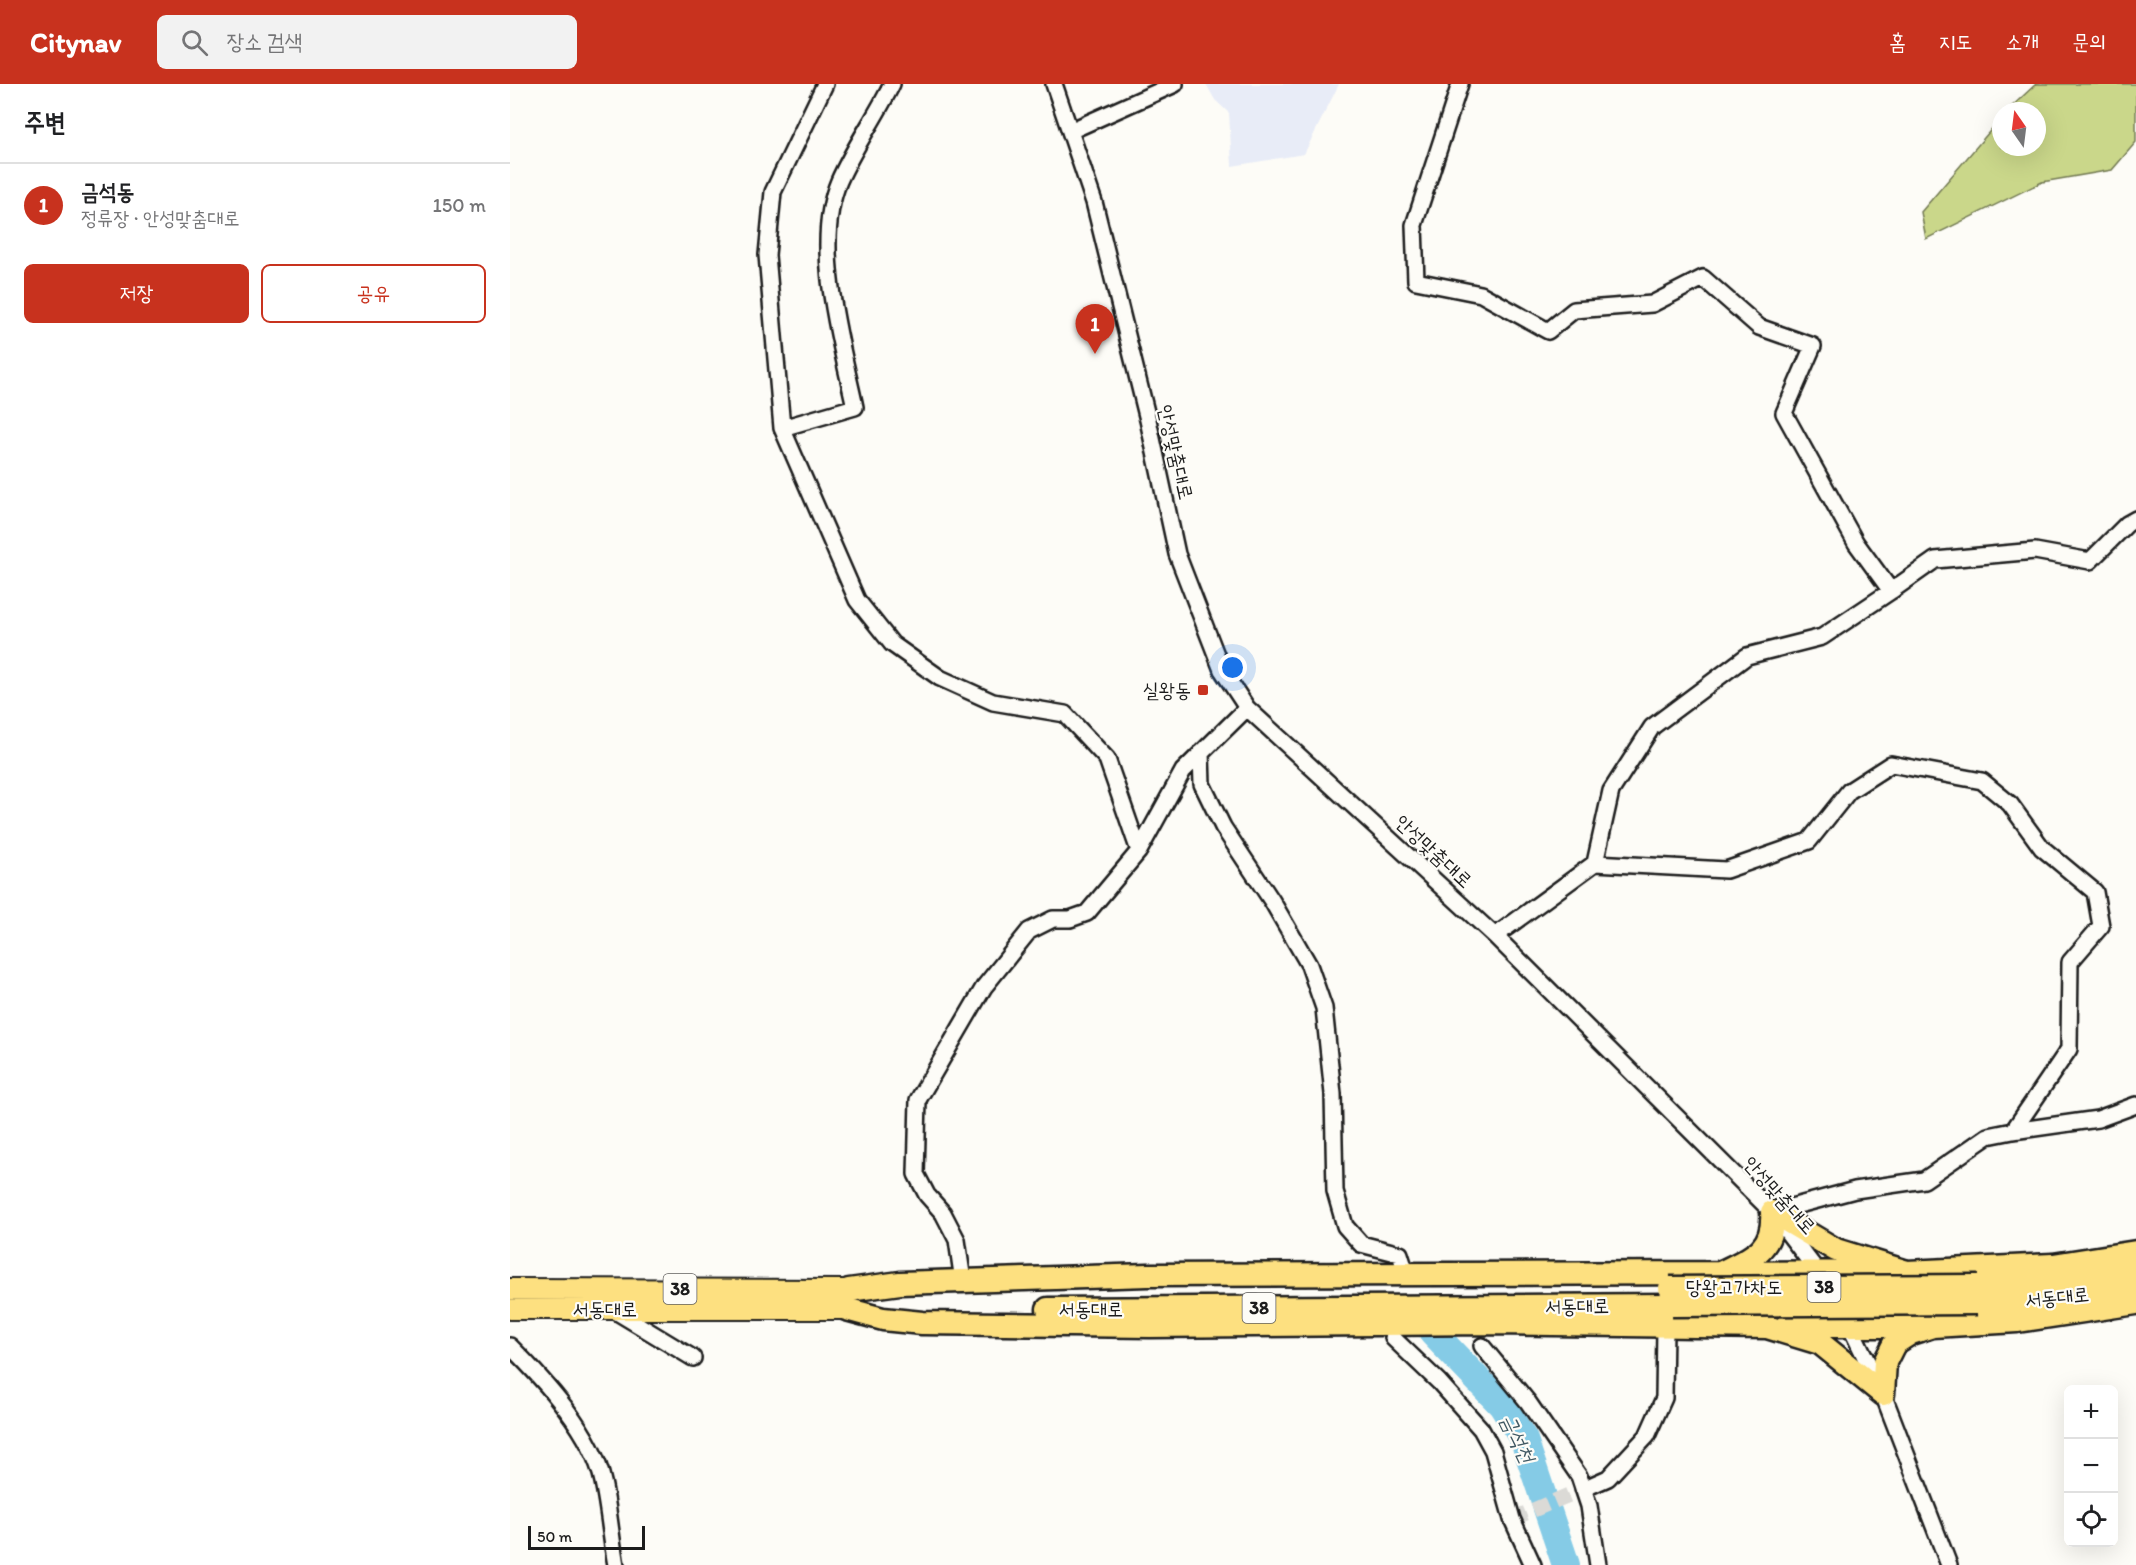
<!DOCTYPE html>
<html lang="ko">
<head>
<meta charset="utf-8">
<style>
	body { margin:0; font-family:Itim,"Poor Story",sans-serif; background:#f2f2f2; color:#202124 }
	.controls { position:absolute; right:18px; bottom:18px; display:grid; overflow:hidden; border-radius:9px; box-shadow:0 6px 24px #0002 }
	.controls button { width:54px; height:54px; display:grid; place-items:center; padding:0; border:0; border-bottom:2px solid #e0e0e0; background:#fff; color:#202124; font:30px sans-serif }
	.compass { position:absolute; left:1482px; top:18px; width:54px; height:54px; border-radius:50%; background:#fff; box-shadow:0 6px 24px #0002; rotate:346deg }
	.scale { position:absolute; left:18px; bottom:15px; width:117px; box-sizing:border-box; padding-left:6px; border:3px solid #1c1c1c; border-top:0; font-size:16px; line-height:21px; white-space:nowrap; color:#1c1c1c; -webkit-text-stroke:4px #fdfcf7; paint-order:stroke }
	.you { position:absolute; left:723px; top:584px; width:21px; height:21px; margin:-15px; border:4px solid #fff; border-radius:50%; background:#1a73e8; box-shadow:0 0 0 9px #1a73e833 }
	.badge { display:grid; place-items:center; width:39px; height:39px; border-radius:50%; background:#c8321e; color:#fff; font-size:20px; font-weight:700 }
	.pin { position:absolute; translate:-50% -50px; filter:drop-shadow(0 2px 3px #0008) }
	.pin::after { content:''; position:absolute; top:32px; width:21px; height:18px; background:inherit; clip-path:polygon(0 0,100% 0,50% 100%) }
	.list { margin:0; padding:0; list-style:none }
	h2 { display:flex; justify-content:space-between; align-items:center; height:78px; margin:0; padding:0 24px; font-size:26px }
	h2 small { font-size:20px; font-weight:400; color:#757577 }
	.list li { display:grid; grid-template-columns:39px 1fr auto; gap:18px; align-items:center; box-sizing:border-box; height:84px; padding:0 24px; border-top:2px solid #e0e0e0 }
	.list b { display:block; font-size:22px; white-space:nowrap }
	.list p { margin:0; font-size:20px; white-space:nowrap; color:#757577 }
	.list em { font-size:20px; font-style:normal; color:#757577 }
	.actions { display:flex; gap:12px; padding:18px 24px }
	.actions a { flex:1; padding:14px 0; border:2px solid #c8321e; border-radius:9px; text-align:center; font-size:21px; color:#c8321e }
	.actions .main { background:#c8321e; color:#fff }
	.icon { flex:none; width:33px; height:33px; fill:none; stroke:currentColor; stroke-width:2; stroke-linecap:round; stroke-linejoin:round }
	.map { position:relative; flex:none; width:1626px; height:1481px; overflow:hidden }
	header { display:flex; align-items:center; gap:36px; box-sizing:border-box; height:84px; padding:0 30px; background:#c8321e; color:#fff }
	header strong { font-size:28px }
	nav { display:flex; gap:33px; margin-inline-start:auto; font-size:21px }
	.search { width:420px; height:54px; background:#f2f2f2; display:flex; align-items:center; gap:15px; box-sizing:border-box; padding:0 21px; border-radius:9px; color:#757577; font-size:22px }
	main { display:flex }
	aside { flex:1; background:#fff }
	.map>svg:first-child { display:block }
</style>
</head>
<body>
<header>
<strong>Citynav</strong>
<div class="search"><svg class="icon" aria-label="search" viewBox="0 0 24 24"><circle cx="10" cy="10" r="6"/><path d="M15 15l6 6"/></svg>장소 검색</div>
<nav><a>홈</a><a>지도</a><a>소개</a><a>문의</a></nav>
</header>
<main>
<aside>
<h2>주변<small></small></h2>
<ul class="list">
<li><span class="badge">1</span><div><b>금석동</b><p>정류장 · 안성맞춤대로</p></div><em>150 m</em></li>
</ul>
<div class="actions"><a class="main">저장</a><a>공유</a></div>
</aside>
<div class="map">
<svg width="1626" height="1481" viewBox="0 0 1626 1481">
	<rect width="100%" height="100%" fill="#fdfcf7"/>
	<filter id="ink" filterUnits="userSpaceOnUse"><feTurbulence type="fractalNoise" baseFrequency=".0167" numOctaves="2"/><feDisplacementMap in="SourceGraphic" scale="12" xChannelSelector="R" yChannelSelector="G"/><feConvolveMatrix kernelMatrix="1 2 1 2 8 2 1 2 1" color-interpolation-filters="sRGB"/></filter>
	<g filter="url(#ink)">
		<!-- built -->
		<path fill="#e8ecf7" d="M 696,0 L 829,0 L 794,70 L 722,82 L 719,29 L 705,16 Z"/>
		<!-- green -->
		<path fill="#cad78a" stroke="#737a53" stroke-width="1.5" d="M 1526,0 L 1626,0 L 1626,58 L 1602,86 L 1532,98 L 1416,155 L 1411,128 L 1491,34 L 1491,63 L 1527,63 L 1527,27 L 1497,27 Z"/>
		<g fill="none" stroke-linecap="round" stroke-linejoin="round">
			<!-- river -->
			<path stroke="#85cbe6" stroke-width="28" d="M 923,1249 L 992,1321 L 1014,1356 L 1056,1481"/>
			<!-- minor-tunnel -->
			<path stroke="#dbdad6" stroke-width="15" stroke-dasharray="15 8" stroke-linecap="butt" d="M 1002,1435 L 1073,1405"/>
			<defs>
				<path id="minor" d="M 382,0 C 366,33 344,63 329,97 C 302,160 331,258 345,323 L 272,344 L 347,516 L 382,560 L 430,594 L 483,618 L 555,630 L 597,675 L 629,767 L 673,687 L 737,624
					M 544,0 L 584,118 L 638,336 L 667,470 L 712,586 L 737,624 L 985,852 L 1262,1128 L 1311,1192
					M 950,0 L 904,141 L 906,197 L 971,210 L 1038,247 L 1064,226 L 1142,220 L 1193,194 L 1249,243 L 1303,262 L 1274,329 L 1346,459 L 1381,507 L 1425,476 L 1525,467 L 1580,477 L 1617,440 L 1626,435
					M 560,47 L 665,0
					M 272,344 L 257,171 L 263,108 L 315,0
					M 691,669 L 692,700 L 713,743 L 762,817 L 799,881 L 814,924 L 823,1010 L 825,1107 L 835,1142 L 851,1160 L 890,1170 L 896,1189
					M 1085,779 L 1216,786 L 1299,757 L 1339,707 L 1381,680 L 1472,697 L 1500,720 L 1532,764 L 1585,808 L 1591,842 L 1560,878 L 1559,965 L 1503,1047 L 1478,1052 L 1414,1096 L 1345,1106 L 1262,1128
					M 985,852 L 1085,779 L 1101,707 L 1142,643 L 1237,572 L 1312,553 L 1381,507
					M 1503,1047 L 1588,1035 L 1626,1021
					M 453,1197 L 447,1156 L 433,1129 L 417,1111 L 406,1090 L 408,1016 L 474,903 L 519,847 L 543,835 L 560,835 L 577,829 L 629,767
					M 102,1225 L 183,1274
					M 1337,1236 L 1373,1310 L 1439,1481
					M 883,1254 L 929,1298 L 971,1345 L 983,1367 L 1002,1435 L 1023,1481
					M 0,1262 C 35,1297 83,1349 93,1398 C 99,1425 101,1454 106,1481
					M 972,1262 L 1018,1318 L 1069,1392 L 1079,1422 L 1088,1481
					M 1073,1405 L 1098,1394 L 1137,1352 L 1154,1314 L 1155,1243"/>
				<path id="major" d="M 0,1205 L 339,1206
					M 0,1225 L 336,1225"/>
				<path id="highway" d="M 1262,1128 L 1326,1166 L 1397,1188 L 1543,1181 L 1626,1168
					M 1215,1189 L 1374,1188
					M 1468,1202 L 1520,1199 L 1626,1185
					M 339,1206 L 390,1199 L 638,1191 L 1210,1189 C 1240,1174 1265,1167 1262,1128
					M 1467,1219 L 1517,1217 L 1626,1202
					M 336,1225 L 373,1235 L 412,1239 L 640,1242 L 980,1239 L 1257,1243 L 1310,1259 L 1373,1310
					M 538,1225 L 1162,1221
					M 1277,1242 L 1415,1242
					M 1373,1310 L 1375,1278 L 1384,1260 L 1401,1249 L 1423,1242 L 1507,1237 L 1626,1219"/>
			</defs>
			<!-- minor casing -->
			<use href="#minor" stroke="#1c1c1c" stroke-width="20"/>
			<!-- major casing -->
			<use href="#major" stroke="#1c1c1c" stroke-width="24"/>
			<!-- highway casing -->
			<use href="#highway" stroke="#1c1c1c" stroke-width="27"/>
			<!-- minor -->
			<use href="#minor" stroke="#fdfcf7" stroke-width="15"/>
			<!-- major -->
			<use href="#major" stroke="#fde080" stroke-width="20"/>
			<!-- highway -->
			<use href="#highway" stroke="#fde080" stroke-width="22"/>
			<defs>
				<path id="highway-bridge" d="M 1160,1204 L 1468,1202
					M 1162,1221 L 1467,1219"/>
			</defs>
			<!-- highway-bridge casing -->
			<use href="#highway-bridge" stroke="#1c1c1c" stroke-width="27" stroke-linecap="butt"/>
			<!-- highway-bridge -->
			<use href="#highway-bridge" stroke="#fde080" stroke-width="22"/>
		</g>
	</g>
	<!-- markers -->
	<rect fill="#c8321e" stroke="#fdfcf7" stroke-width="2" x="687" y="600" width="12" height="12" rx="3"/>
	<g text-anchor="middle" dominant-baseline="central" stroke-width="4.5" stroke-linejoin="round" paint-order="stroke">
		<!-- shield labels -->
		<g fill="#fdfcf7" stroke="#605f5e" stroke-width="1.5">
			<rect x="1297.5" y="1188" width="33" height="30" rx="4.5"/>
			<rect x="153.5" y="1190" width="33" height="30" rx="4.5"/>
			<rect x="732.5" y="1209" width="33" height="30" rx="4.5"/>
		</g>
		<g font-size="18" font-weight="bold" fill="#1c1c1c">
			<text x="1314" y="1203">38</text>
			<text x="170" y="1205">38</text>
			<text x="749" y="1224">38</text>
		</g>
		<!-- street labels -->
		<g font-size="20" fill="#1c1c1c" stroke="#fdfcf7">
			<text transform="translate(666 368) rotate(77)">안성맞춤대로</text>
			<text transform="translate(924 767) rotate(43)">안성맞춤대로</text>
			<text transform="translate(1270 1111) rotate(48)">안성맞춤대로</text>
			<text x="1224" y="1203">당왕고가차도</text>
			<text transform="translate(1547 1213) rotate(-6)">서동대로</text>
			<text transform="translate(1067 1222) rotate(-1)">서동대로</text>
			<text x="95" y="1225">서동대로</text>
			<text x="581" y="1225">서동대로</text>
		</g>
		<!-- poi labels -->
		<g font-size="20" fill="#1c1c1c" stroke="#fdfcf7" text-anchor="end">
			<text x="681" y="606">실왕동</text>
		</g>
		<!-- water labels -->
		<g font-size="21" font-style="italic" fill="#415963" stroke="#fdfcf7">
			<text transform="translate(1008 1354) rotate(64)">금석천</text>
		</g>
	</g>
</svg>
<div class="controls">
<button>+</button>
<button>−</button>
<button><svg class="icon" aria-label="locate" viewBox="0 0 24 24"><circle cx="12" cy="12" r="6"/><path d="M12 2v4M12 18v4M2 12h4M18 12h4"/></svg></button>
</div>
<svg class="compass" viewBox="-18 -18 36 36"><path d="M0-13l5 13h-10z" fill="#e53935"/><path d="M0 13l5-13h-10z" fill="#757577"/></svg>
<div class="scale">50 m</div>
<div class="you"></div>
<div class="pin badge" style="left:585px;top:270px">1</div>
</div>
</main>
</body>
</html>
